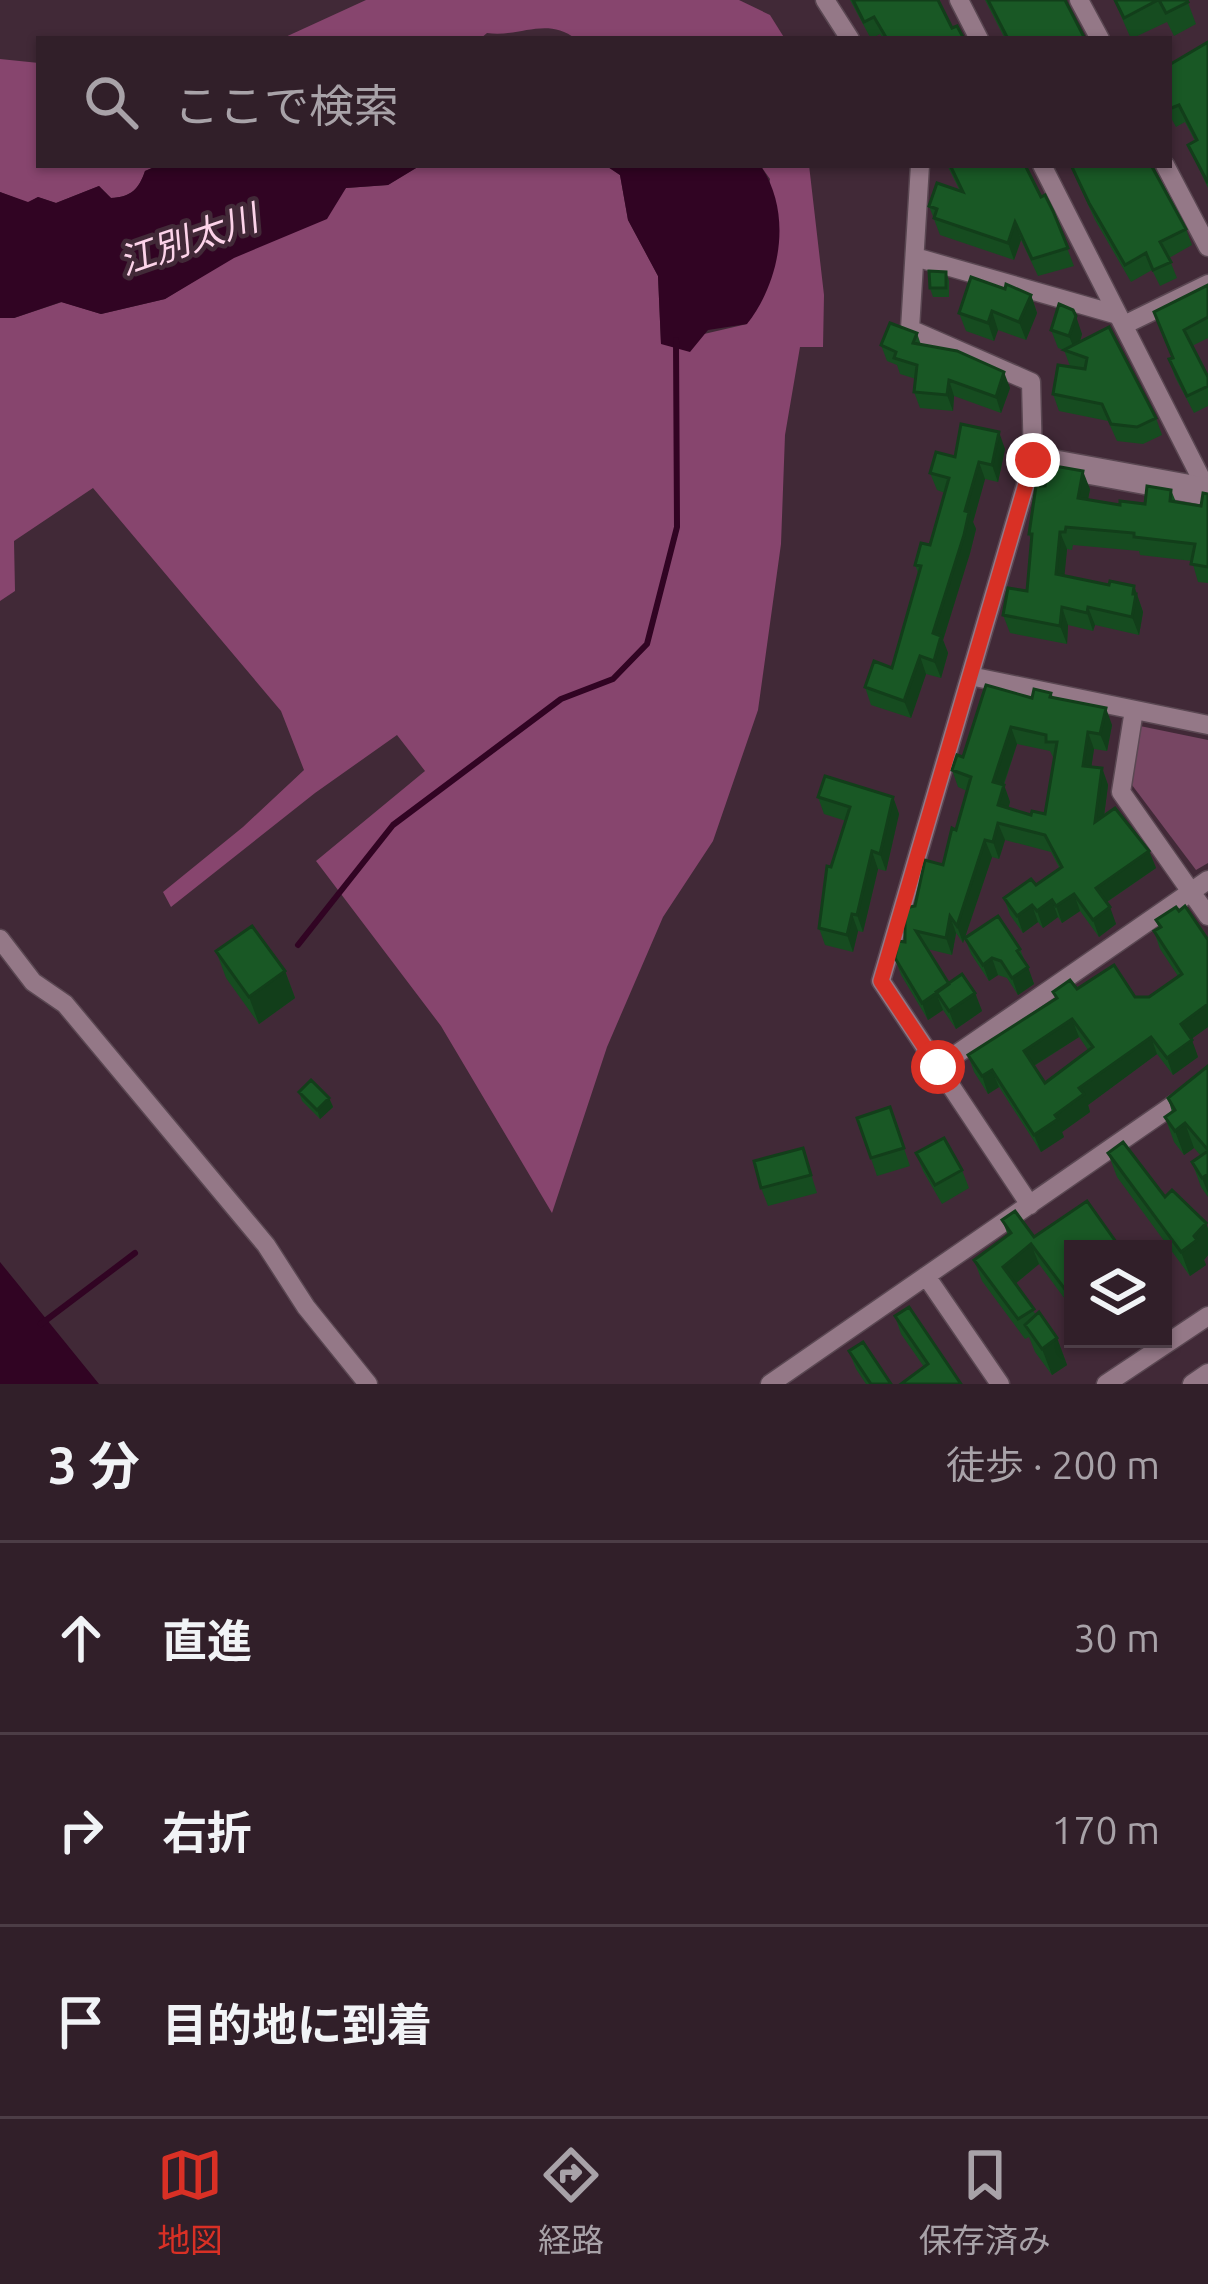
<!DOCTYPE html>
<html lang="ja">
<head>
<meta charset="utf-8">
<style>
	body { margin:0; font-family:Ubuntu,"Noto Sans JP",sans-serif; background:#392731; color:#f1f3f6 }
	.controls { position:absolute; right:36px; bottom:36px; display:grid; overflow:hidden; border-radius:0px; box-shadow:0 3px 9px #0004 }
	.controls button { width:108px; height:108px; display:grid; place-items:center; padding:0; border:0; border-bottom:3px solid #4c3d46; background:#311f29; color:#f1f3f6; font:60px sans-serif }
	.stop { position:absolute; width:36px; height:36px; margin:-27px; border:9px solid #d93025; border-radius:50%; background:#fff }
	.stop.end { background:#d93025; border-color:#fff; box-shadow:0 3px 12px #0008 }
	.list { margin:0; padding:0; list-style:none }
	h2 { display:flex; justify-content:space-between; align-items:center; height:156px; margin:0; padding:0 48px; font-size:51px }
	h2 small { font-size:39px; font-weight:400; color:#a8a2a8 }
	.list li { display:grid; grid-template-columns:78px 1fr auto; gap:36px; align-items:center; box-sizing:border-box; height:192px; padding:0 48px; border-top:3px solid #4c3d46 }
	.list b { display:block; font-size:45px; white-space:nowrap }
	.list em { font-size:39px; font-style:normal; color:#a8a2a8 }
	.icon { flex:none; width:66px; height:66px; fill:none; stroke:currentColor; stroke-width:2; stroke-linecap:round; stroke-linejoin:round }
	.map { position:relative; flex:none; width:1208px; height:1384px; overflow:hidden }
	.search { position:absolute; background:#311f29; box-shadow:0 3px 9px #0004; left:36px; right:36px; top:36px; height:132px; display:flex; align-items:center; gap:30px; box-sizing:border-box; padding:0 42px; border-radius:0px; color:#a8a2a8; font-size:45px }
	.sheet { height:732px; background:#311f29 }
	nav { display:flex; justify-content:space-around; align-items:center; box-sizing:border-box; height:168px; border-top:3px solid #4c3d46; background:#311f29; font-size:33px; color:#a8a2a8 }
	nav a { display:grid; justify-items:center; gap:6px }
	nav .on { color:#d93025 }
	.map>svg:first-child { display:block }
</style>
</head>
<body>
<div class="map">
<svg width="1208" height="1384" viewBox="0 0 1208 1384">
	<rect width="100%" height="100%" fill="#412937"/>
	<!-- green -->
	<path fill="#774663" d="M 1140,726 L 1208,740 L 1208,863 L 1196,870 L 1129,781 Z"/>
	<!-- forest -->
	<path fill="#87456e" d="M 366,0 L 739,0 L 770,15 L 785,39 L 576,39 C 546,16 519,38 487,33 L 480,39 L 281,39 Z
		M 0,59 L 39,63 L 39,165 L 159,165 L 145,171 C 139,189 131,197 111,198 L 99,186 L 56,203 L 38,197 L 28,203 L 0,192 Z
		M 421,165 L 605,165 L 620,175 L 628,220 L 658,276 L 661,344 L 747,324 L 770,179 L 760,165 L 809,165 L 824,295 L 823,347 L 800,347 L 785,435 L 781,544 L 758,710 L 713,841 L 663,917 L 607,1047 L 552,1213 L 441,1026 L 316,861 L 425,771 L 397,735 L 315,793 L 171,907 L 163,892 L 243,827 L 304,770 L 281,711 L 93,488 L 14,541 L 15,591 L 0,601 L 0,318 L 14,318 L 62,302 L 101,314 L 165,299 L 346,188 L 388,185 Z"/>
	<!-- water -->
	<path fill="#310423" d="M 159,165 L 421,165 L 388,185 L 346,188 L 327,219 L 234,258 L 165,299 L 101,314 L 61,302 L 14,318 L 0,318 L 0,192 L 28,202 L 38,197 L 56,203 L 99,186 L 111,198 C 131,197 139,189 145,171 Z
		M 605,165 L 760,165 C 793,212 781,281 747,324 L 708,330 L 690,352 L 661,344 L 658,276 L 628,220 L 620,175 Z
		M 0,1262 L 99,1384 L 0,1384 Z"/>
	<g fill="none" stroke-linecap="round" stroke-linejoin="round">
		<!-- stream -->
		<path stroke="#310423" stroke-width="6" d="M 298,945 L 393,825 L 561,699 L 613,679 L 647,644 L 677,527 L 676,340
			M 41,1324 L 135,1253"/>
		<defs>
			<path id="street" d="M 825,0 L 850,39
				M 959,0 L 979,39
				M 1079,0 L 1100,39
				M 920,165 L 910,329 L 1031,382 L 1033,460 L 881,981 L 1030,1205
				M 1042,165 L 1208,492
				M 1165,165 L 1208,247
				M 915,257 L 1118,315
				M 1124,325 L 1208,284
				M 970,676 L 1208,725
				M 1134,710 L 1121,792 L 1208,916
				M 0,939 L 33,982 L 65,1004 L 266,1245 L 306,1307 L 368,1384
				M 938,1067 L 1208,880
				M 926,1276 L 1000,1384
				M 770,1384 L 1208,1081
				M 1106,1384 L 1208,1316
				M 1192,1384 L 1208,1373"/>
			<path id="secondary" d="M 1033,460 L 1208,492"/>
		</defs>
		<!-- street casing -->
		<use href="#street" stroke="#5a4752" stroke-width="21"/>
		<!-- secondary casing -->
		<use href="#secondary" stroke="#5a4752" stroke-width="30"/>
		<!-- street -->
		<use href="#street" stroke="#947887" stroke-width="18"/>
		<!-- secondary -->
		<use href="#secondary" stroke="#947887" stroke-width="27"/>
	</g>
	<!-- wall -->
	<path fill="#164c20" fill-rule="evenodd" d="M 850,0 L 938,0 L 952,28 L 964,39 L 883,39 L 880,34 L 871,39 Z
		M 985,0 L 1065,0 L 1085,39 L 1005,39 Z
		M 1114,0 L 1187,0 L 1196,24 L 1174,36 L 1167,22 L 1131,39 Z
		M 1208,42 L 1208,188 L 1188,145 L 1195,141 L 1185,122 L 1176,127 L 1169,114 L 1169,65 Z
		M 947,165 L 1025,165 L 1041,197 L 1053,211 L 1074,266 L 1038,276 L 1021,240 L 1014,260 L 940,235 L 929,206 L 960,191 Z
		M 1070,165 L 1151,165 L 1186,229 L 1192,245 L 1169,258 L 1177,278 L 1160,286 L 1152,270 L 1131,282 L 1095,220 Z
		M 946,272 L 949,281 L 949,297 L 933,297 L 930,288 Z
		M 1208,285 L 1208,338 L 1192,346 L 1208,377 L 1208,406 L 1194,413 L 1175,377 L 1169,359 L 1172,358 L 1154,312 Z
		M 1005,289 L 1031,295 L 1037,313 L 1026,340 L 998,330 L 994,341 L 966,331 L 959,313 Z
		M 1051,330 L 1082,334 L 1080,342 L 1156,418 L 1162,435 L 1143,444 L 1117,441 L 1108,421 L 1059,411 L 1053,394 L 1070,366 L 1064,350 L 1058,348 Z
		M 917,333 L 921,345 L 1010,388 L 1001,413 L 954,396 L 953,411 L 920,408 L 914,392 L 916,379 L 900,374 L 897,365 L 887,361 L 881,345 Z
		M 1005,449 L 998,482 L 985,479 L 973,522 L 976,529 L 970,553 L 943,640 L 948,653 L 941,678 L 926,674 L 911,718 L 871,705 L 865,687 L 892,668 L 919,575 L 915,565 L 930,545 L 945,493 L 937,490 L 930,473 L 955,457 Z
		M 1045,486 L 1090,489 L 1088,499 L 1120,505 L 1145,504 L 1171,490 L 1176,502 L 1201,506 L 1208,494 L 1208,583 L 1198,582 L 1192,561 L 1140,555 L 1139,551 L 1073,545 L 1072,550 L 1067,549 L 1064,575 L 1109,585 L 1134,586 L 1143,612 L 1139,635 L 1095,625 L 1093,631 L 1068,625 L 1067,644 L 1010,633 L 1003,615 L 1027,591 L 1031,541 L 1029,534 Z
		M 1051,693 L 1053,697 L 1112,725 L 1107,751 L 1094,749 L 1091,767 L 1102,768 L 1108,785 L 1104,816 L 1149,851 L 1156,868 L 1107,902 L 1116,924 L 1099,937 L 1080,911 L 1062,923 L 1058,917 L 1043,928 L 1038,922 L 1023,933 L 1010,915 L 1004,898 L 1036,885 L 1060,869 L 1051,852 L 1005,840 L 999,859 L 992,857 L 963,943 L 956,933 L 952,955 L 927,949 L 949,984 L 975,993 L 982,1011 L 956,1029 L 943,1010 L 928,1020 L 901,975 L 895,958 L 905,942 L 915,906 L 943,865 L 956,830 L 967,791 L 958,787 L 952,770 L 963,757 L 1032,698 ZM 1017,744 L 1050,751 L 1054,759 L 1045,814 L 1031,815 L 1008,808 L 1010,802 L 1004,785 Z
		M 818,797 L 893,797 L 899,814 L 886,871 L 878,869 L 863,932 L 858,931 L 853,952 L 825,945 L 819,928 L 831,867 L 846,821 L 824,814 Z
		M 1156,920 L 1208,940 L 1208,1027 L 1191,1039 L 1198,1057 L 1173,1075 L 1157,1054 L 1088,1105 L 1090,1112 L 1062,1132 L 1064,1137 L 1041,1152 L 999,1087 L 988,1094 L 974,1072 L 968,1055 L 1056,999 L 1053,992 L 1077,989 L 1135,997 L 1149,997 L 1178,976 L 1160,949 L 1154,931 L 1159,928 ZM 1079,1037 L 1088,1050 L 1045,1083 L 1034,1066 Z
		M 965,938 L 1020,949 L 1034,984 L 1018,995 L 1007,978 L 998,975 L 989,981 L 971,954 Z
		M 216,951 L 285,971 L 295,998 L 259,1024 L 226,978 Z
		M 1208,1066 L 1208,1197 L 1201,1187 L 1192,1162 L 1201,1156 L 1194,1148 L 1184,1155 L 1174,1142 L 1165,1117 L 1172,1112 L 1168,1098 Z
		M 299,1092 L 329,1098 L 333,1107 L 320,1119 L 302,1101 Z
		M 890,1107 L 910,1166 L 877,1176 L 857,1118 Z
		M 803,1148 L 817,1193 L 768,1206 L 761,1188 Z
		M 916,1153 L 962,1170 L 969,1188 L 942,1204 L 923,1171 Z
		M 1108,1153 L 1165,1197 L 1206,1223 L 1208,1229 L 1208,1255 L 1204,1260 L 1206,1265 L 1190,1276 L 1117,1177 Z
		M 1002,1220 L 1034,1237 L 1073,1249 L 1073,1310 L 1039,1264 L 1015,1284 L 1036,1315 L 1057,1338 L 1067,1365 L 1052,1375 L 1035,1352 L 1029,1337 L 1025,1339 L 982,1281 L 974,1260 L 1008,1235 Z
		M 895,1316 L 961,1384 L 924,1367 L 901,1334 Z
		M 849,1351 L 891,1384 L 866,1384 L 856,1369 Z"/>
	<!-- shaded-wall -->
	<path fill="#123e1a" d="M 1015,222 L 1021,240 L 1014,260 L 1008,243 Z
		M 1031,295 L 1037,313 L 1026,340 L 1019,322 Z
		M 992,311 L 998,330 L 994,341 L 988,323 Z
		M 1076,316 L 1082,334 L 1076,354 L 1069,336 Z
		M 1004,372 L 1010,388 L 1001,413 L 996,397 Z
		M 949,380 L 954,396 L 953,411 L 947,395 Z
		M 999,432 L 1005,449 L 998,482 L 992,465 Z
		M 979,462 L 985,479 L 973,522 L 976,529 L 970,553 L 943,640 L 948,653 L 941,678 L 934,661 L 933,633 Z
		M 1083,471 L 1090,489 L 1085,515 L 1078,498 Z
		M 1060,532 L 1067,549 L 1063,591 L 1056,574 Z
		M 1134,586 L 1143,612 L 1139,635 L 1132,617 Z
		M 1062,607 L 1068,625 L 1067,644 L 1060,626 Z
		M 1088,607 L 1095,625 L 1093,631 L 1087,613 Z
		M 920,656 L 926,674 L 911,718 L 904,701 Z
		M 1106,708 L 1112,725 L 1107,751 L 1100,734 Z
		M 1011,727 L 1017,744 L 999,798 L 993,782 Z
		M 1088,732 L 1094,749 L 1089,783 L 1083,766 Z
		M 1102,768 L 1108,785 L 1101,839 L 1095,822 Z
		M 1004,785 L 1010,802 L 1004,822 L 998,805 Z
		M 893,797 L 899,814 L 886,871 L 880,854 Z
		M 998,823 L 1005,840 L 999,859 L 993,842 Z
		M 985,840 L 992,857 L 963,943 L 957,926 Z
		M 872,851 L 878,869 L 863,932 L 857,915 Z
		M 1149,851 L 1156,868 L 1102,905 L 1096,888 Z
		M 1074,894 L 1080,911 L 1062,923 L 1056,906 Z
		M 1052,900 L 1058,917 L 1043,928 L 1037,911 Z
		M 1032,905 L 1038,922 L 1023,933 L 1017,916 Z
		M 1110,907 L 1116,924 L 1099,937 L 1093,920 Z
		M 852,914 L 858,931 L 853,952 L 847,935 Z
		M 950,916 L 956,933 L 952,955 L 946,938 Z
		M 992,958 L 998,975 L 989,981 L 983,965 Z
		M 1028,967 L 1034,984 L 1018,995 L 1012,978 Z
		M 285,971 L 295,998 L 259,1024 L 249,997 Z
		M 936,993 L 943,1010 L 928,1020 L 922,1003 Z
		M 975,993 L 982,1011 L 956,1029 L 949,1011 Z
		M 1208,1004 L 1208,1027 L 1187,1042 L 1181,1024 Z
		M 1072,1019 L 1079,1037 L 1030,1068 L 1024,1051 Z
		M 1151,1037 L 1157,1054 L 1088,1105 L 1090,1112 L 1062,1132 L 1064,1137 L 1041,1152 L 1034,1135 L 1079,1088 Z
		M 1192,1040 L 1198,1057 L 1173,1075 L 1167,1058 Z
		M 992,1070 L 999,1087 L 988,1094 L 982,1076 Z
		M 329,1098 L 333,1107 L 320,1119 L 317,1110 Z
		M 1185,1123 L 1194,1148 L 1184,1155 L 1175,1131 Z
		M 1208,1174 L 1208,1193 L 1202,1178 Z
		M 1206,1223 L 1208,1229 L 1208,1255 L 1204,1260 L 1206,1265 L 1190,1276 L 1181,1252 Z
		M 1031,1244 L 1039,1264 L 1010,1288 L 1003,1267 Z
		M 1057,1338 L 1067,1365 L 1052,1375 L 1042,1349 Z"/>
	<!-- building -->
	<path fill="#195825" stroke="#123e1a" stroke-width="3" fill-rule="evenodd" d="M 853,0 L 938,0 L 952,28 L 957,26 L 964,39 L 887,39 L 874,17 L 864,22 Z
		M 988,0 L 1065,0 L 1085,39 L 1008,39 Z
		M 1115,0 L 1158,0 L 1124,18 Z
		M 1159,0 L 1187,0 L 1188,2 L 1166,13 Z
		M 1208,42 L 1208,183 L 1188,145 L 1197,140 L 1179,105 L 1169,109 L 1169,65 Z
		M 950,165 L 1025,165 L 1041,197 L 1045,195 L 1053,211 L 1068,248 L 1032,259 L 1015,222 L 1008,243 L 934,218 L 937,209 L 929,206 L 937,183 L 963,192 Z
		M 1071,165 L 1151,165 L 1186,229 L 1160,242 L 1171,262 L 1153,270 L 1146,253 L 1125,265 L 1089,203 Z
		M 929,271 L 946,272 L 946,288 L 930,288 Z
		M 971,277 L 1005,289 L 1006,284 L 1031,295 L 1019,322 L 992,311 L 988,323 L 959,313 Z
		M 1208,285 L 1208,317 L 1184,330 L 1208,377 L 1208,386 L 1187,396 L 1169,359 L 1173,358 L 1154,312 Z
		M 1059,304 L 1073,310 L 1076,316 L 1069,336 L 1051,330 Z
		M 890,323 L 917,333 L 913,343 L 957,351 L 1004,372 L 996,397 L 949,380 L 947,395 L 914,392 L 917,365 L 894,358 L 896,352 L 881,345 Z
		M 1109,327 L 1156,418 L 1137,427 L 1111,424 L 1102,404 L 1053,394 L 1058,365 L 1085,369 L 1087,358 L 1064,350 Z
		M 961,424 L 999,432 L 992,465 L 979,462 L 965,511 L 969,512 L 964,535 L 933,633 L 941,636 L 934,661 L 920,656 L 904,701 L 865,687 L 874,661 L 892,668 L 921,566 L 915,565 L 921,543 L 930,545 L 949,478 L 930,473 L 936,452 L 955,457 Z
		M 1049,465 L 1083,471 L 1078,498 L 1120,505 L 1120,501 L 1145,504 L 1147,486 L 1171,490 L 1170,501 L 1201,506 L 1203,493 L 1208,494 L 1208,567 L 1191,564 L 1195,544 L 1134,537 L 1134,533 L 1066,527 L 1065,532 L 1060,532 L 1056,574 L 1109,585 L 1110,581 L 1134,586 L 1133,594 L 1136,594 L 1132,617 L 1088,607 L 1087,613 L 1062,607 L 1060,626 L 1003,615 L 1008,588 L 1027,591 L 1032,534 L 1029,534 L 1036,486 L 1045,486 Z
		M 986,685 L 1032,698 L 1034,689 L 1051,693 L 1050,697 L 1106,708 L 1100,734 L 1088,732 L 1083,766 L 1102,768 L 1095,822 L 1115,808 L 1149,851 L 1096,888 L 1110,907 L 1093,920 L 1074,894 L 1056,906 L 1052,900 L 1037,911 L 1032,905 L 1017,916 L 1004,898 L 1031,879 L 1036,885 L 1062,867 L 1045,835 L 998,823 L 993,842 L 985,840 L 957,926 L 950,916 L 946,938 L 916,931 L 949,984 L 922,1003 L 895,958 L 898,941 L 905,942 L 905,908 L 915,906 L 925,860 L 943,865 L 952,828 L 956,830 L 971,777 L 952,770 L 957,755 L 963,757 ZM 1011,727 L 1046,735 L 1046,742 L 1057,742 L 1045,814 L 1032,811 L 1031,815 L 998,805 L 1004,785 L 993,782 Z
		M 825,776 L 893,797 L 880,854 L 872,851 L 857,915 L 852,914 L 847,935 L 819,928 L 827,866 L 831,867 L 850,807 L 818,797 Z
		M 1185,906 L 1208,940 L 1208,1004 L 1181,1024 L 1192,1040 L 1167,1058 L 1151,1037 L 1079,1088 L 1084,1094 L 1055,1115 L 1058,1119 L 1034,1135 L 992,1070 L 982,1076 L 968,1055 L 1057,998 L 1053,992 L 1070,980 L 1077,989 L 1114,965 L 1135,997 L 1149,997 L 1182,974 L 1154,931 L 1161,927 L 1156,920 L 1176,907 L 1179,911 ZM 1072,1019 L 1093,1047 L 1045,1083 L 1024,1051 Z
		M 998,916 L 1020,949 L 1017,951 L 1028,967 L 1012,978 L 1001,961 L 992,958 L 983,965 L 965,938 Z
		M 252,926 L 285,971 L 249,997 L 216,951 Z
		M 962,974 L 975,993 L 949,1011 L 936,992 Z
		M 1208,1066 L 1208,1150 L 1185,1123 L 1175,1131 L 1165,1117 L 1175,1110 L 1168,1098 Z
		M 311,1080 L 329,1098 L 317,1110 L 299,1092 Z
		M 890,1107 L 904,1148 L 871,1158 L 857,1118 Z
		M 944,1138 L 962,1170 L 935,1185 L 916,1153 Z
		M 1123,1142 L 1165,1197 L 1172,1190 L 1206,1223 L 1194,1236 L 1197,1240 L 1181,1252 L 1108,1153 Z
		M 803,1148 L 811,1175 L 761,1188 L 754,1161 Z
		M 1208,1151 L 1208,1174 L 1202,1178 L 1192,1162 Z
		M 1087,1201 L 1121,1249 L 1073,1249 L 1073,1300 L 1031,1244 L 1003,1267 L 1034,1309 L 1018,1319 L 974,1260 L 1011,1233 L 1002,1220 L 1015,1211 L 1034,1237 Z
		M 909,1307 L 961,1384 L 901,1384 L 928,1364 L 895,1316 Z
		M 1039,1312 L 1057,1338 L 1042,1349 L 1025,1325 Z
		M 863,1342 L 891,1384 L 871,1384 L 849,1351 Z"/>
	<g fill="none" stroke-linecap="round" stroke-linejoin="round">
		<!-- route -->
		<path stroke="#d93025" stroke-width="15" d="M 938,1067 L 881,981 L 1033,460"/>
	</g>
	<g text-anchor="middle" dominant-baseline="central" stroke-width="9" stroke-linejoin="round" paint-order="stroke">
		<!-- water labels -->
		<g font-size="36" font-style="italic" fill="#fcd3e9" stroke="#412937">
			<text transform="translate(188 239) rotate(-19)">江別太川</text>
		</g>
	</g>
</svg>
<div class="controls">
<button><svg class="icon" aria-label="layers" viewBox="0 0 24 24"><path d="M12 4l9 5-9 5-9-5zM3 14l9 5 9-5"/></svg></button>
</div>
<div class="stop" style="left:938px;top:1067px"></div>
<div class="stop end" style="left:1033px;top:460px"></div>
<div class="search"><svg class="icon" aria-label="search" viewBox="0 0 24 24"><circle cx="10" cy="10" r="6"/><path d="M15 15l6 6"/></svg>ここで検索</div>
</div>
<section class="sheet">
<h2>3 分<small>徒歩 · 200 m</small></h2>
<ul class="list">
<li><svg class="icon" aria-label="ahead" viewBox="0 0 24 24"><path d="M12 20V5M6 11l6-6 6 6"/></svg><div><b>直進</b></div><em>30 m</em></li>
<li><svg class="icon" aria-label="right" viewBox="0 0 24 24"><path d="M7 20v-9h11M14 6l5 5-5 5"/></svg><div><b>右折</b></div><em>170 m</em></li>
<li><svg class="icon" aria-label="arrive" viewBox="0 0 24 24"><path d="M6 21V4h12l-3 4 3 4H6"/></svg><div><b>目的地に到着</b></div></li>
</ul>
</section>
<nav>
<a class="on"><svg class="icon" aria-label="map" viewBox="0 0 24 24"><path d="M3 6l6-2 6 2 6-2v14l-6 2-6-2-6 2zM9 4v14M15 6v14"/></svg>地図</a>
<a><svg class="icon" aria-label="directions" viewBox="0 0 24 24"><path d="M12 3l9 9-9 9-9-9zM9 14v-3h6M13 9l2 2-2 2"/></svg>経路</a>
<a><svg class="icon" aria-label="saved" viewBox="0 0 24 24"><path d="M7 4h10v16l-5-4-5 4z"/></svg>保存済み</a>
</nav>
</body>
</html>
